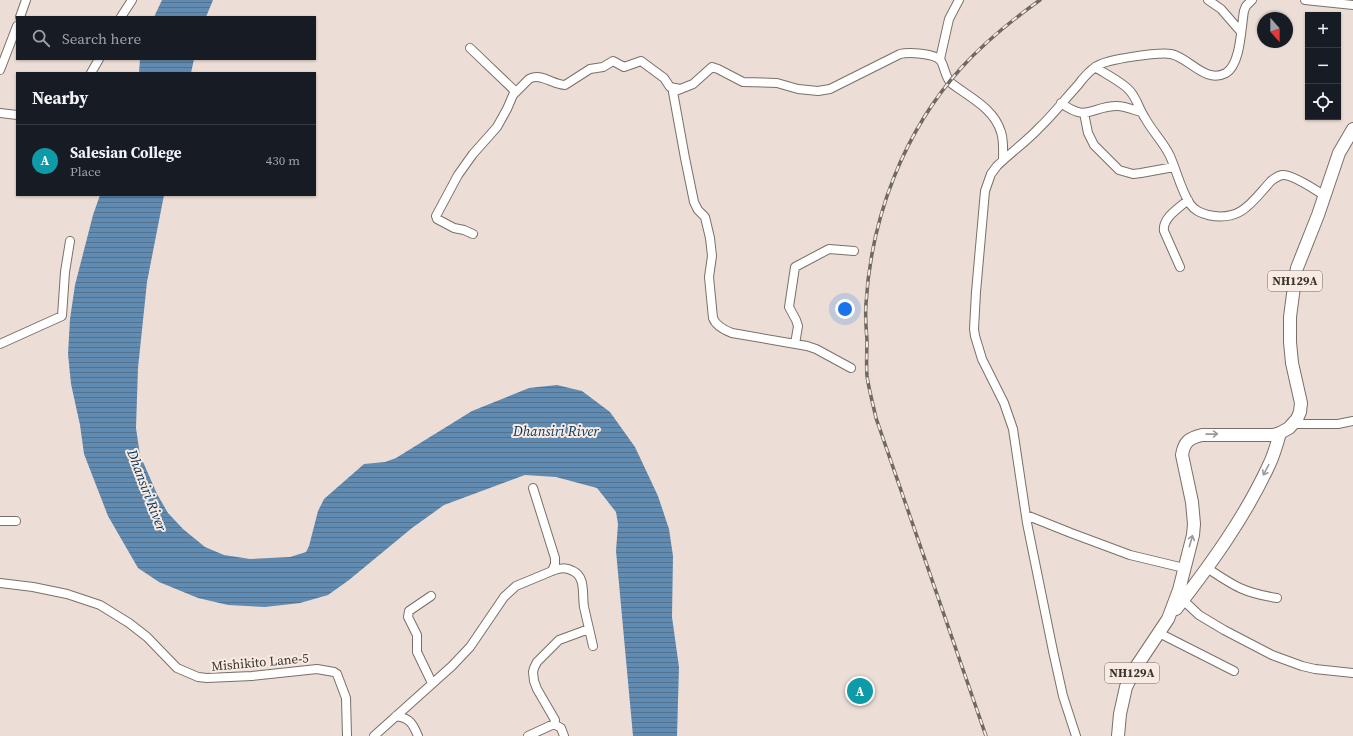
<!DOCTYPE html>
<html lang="en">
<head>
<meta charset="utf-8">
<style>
	body { margin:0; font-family:"Source Serif 4",serif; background:#20242c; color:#f1f3f6 }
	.controls { position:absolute; right:12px; top:12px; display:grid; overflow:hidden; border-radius:0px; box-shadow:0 1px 3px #0004 }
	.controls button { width:36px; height:36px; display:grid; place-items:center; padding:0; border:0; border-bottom:1px solid #363941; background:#171b24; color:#f1f3f6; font:20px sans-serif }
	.compass { position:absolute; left:1257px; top:12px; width:36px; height:36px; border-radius:50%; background:#171b24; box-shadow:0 1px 3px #0004; rotate:159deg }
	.you { position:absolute; left:845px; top:309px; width:14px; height:14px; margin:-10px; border:3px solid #fff; border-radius:50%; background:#1a73e8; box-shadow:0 0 0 6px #1a73e833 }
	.badge { display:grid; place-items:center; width:26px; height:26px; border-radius:50%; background:#ea580c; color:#fff; font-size:13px; font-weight:700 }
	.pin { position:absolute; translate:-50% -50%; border:2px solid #fff; box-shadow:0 1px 4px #0006 }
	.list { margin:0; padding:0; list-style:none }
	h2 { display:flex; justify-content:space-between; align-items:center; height:52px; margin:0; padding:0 16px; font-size:17px }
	h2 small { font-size:13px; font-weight:400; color:#9ea1a6 }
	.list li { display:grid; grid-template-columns:26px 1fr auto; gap:12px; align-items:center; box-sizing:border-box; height:72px; padding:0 16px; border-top:1px solid #363941 }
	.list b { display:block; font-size:15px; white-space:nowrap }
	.list p { margin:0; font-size:13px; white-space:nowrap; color:#9ea1a6 }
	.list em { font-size:13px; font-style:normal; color:#9ea1a6 }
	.icon { flex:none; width:22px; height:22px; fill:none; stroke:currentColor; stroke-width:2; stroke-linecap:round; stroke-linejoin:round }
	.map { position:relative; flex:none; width:1353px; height:736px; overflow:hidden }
	.search { position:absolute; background:#171b24; box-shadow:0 1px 3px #0004; left:16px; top:16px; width:300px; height:44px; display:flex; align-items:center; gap:10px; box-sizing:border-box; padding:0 14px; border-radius:0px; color:#9ea1a6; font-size:15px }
	.panel { position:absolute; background:#171b24; box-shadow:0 1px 3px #0004; left:16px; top:72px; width:300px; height:124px; border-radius:0px }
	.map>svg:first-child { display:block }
</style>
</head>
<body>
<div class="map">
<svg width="1353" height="736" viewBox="0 0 1353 736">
	<defs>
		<pattern id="water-rules" width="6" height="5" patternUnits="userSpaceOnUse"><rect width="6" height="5" fill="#628bb1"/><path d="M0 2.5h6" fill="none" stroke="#527290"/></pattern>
	</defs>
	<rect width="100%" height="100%" fill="#ecded6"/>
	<!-- water -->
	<path fill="url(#water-rules)" d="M 162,0 L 213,0 L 206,17 L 154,17 Z
		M 140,59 L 194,59 L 191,73 L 139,73 Z
		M 100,195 L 164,195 L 147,282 L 138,368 L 136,428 L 140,455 L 157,494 L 168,513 L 183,529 L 205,547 L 224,555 L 250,559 L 290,557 L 306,552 L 309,546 L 318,511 L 324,499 L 364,464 L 385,462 L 396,458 L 472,411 L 529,388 L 557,385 L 582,391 L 610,412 L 635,447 L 658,496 L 669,529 L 673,556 L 672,617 L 679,667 L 677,736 L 633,736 L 616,551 L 618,524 L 616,512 L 597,488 L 556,477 L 525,475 L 444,505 L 412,528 L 349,580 L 328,595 L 300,603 L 265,607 L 228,605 L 198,598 L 159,582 L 138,568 L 108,516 L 84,454 L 80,425 L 71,384 L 68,354 L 70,319 L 75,285 L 93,215 Z"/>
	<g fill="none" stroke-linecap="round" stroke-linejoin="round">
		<defs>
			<path id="minor" d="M 1208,0 L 1221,9 L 1241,32
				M 1305,0 L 1353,5
				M 20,17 L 26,0
				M 121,17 L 132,0
				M 470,48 L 516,92
				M 940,59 L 949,19 L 959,0
				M 1095,67 C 1104,73 1124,83 1130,91 C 1137,99 1139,109 1145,118 C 1152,131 1164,143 1170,156 C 1177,172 1181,190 1190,204 C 1195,211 1201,213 1208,215 C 1241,222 1251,203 1271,181 C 1274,179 1277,176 1282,175 C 1292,174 1316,190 1325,196
				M 0,70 L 17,26
				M 91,73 L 99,59
				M 1061,103 C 1088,123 1091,106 1117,106 C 1125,106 1134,110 1141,112
				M 0,113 L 17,115
				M 1084,113 L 1088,133 L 1094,145 L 1119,170 L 1133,174 L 1141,173 L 1174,167
				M 473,234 L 464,230 L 454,228 L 437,219 L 436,216 L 458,175 L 473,154 L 497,127 L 507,109 L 513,95 L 529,79 C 540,72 553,85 565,85 L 590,69 L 603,67 L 613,61 L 624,67 L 641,61 L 664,78 L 670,87 L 680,89
				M 1180,267 L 1164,231 C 1162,218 1179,208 1188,200
				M 0,344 L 62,316 L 65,272 L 70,241
				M 795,344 L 798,326 L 796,320 L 789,307 L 795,267 L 829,249 L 854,251
				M 851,368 L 816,349 L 807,346 L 732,333 C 724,330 716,326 713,318 L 709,277 L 712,256 L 710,238 L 705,217 L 698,210 L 694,202 L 685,158 L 673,92 L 693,84 L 712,67 L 718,69 L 743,82 L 777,83 L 798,89 L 818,91 L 830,89 L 900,54 C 908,52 935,53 941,61 C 945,68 945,77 951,83 C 969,97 994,108 1001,132 C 1004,141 1003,151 1003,160
				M 1294,424 L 1338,424 L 1353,421
				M 1026,515 L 1071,533 L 1130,555 L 1184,568
				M 0,521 L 16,521
				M 1207,568 C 1234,586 1244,593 1277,598
				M 552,571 C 560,568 565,567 573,571 C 586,577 582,595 584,607 C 587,620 590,633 593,646
				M 0,583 L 33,587 L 67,594 L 100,605 L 129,623 L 147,637 L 177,668 L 198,677 L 207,678 L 252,676 L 317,669 L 334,672 L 337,674 L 346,698 L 347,736
				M 431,596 L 409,611 L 408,617 L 417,635 L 417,652 L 432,683
				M 1183,600 L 1199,615 L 1224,630 L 1272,655 L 1302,666 L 1315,669 L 1353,673
				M 1159,633 L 1234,671
				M 396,716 C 410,718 413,724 418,736
				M 554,724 L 561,728 L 564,736
				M 374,736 L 452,666 L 470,647 L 504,597 L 516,586 L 552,571 L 555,564 L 555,558 L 533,488
				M 528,736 L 554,724 L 555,720 L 537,689 L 534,681 L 533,672 L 534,668 L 537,662 L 559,640 L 589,629
				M 1076,736 L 1063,696 L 1053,651 L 1027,523 L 1013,429 L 1004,403 L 982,359 L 975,336 L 974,329 L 976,292 L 985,191 L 991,174 L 997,166 C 1010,153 1026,142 1039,128 C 1053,115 1065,99 1078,85 C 1083,78 1089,71 1097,66 C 1107,59 1159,52 1171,54 C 1190,58 1205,84 1226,73 C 1241,64 1241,27 1244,11 L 1246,6 L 1252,0"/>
			<path id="highway" d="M 1176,609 C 1211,564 1245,517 1269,465 C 1274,455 1277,444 1280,433
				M 1118,736 L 1120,714 L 1126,687 L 1136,667 L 1168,619 L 1179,590 L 1193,535 L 1194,524 L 1192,502 L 1182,455 C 1184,442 1189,438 1202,435 L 1274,435 L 1280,433 L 1289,428 L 1297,419 L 1300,412 L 1301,403 L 1292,363 L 1290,342 L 1290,317 L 1295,279 L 1297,268 L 1318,215 L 1339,153 L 1353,129"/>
		</defs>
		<!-- minor casing -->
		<use href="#minor" stroke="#7b6f68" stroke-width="10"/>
		<!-- highway casing -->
		<use href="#highway" stroke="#7b6f68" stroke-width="14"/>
		<!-- minor -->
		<use href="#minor" stroke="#fff" stroke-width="8"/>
		<!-- highway -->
		<use href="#highway" stroke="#fff" stroke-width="12"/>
		<defs>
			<path id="rail" d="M 986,736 L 876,418 C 873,404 869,390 867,376 C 866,364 867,352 867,340 C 866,328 865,316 866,304 C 871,217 904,131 962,67 C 986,41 1012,20 1040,0"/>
		</defs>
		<!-- rail casing -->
		<use href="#rail" stroke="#6f6863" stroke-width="3.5"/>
		<!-- rail -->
		<use href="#rail" stroke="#f9ebe3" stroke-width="2" stroke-dasharray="6" stroke-linecap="butt"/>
	</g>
	<!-- one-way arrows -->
	<defs><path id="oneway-shaft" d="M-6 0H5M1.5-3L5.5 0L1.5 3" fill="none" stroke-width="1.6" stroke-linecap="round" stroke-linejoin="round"/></defs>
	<g stroke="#9c9998">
		<use href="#oneway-shaft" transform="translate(1212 434) rotate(-1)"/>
		<use href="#oneway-shaft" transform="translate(1266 470) rotate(118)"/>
		<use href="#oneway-shaft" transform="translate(1191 541) rotate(-74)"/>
	</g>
	<g text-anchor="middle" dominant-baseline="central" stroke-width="4" stroke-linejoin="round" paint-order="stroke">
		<!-- shield labels -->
		<g fill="#f9ebe3" stroke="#726a66" stroke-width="1">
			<rect x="1268" y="271" width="54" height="20" rx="3"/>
			<rect x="1105" y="663" width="54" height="20" rx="3"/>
		</g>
		<g font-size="12" font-weight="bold" fill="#383330">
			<text x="1295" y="281">NH129A</text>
			<text x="1132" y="673">NH129A</text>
		</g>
		<!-- street labels -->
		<g font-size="13" fill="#383330" stroke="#f9ebe3">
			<text transform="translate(260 662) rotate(-5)">Mishikito Lane-5</text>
		</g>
		<!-- water labels -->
		<g font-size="14" font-style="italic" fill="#01345a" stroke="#f9ebe3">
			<text x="556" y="431">Dhansiri River</text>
			<text transform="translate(147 490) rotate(69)">Dhansiri River</text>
		</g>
	</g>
</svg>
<div class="controls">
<button>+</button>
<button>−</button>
<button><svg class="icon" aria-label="locate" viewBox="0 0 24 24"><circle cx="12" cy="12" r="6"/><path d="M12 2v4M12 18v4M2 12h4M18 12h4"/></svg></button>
</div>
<svg class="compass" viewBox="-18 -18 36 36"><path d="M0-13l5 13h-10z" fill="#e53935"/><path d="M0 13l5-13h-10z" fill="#9ea1a6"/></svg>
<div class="you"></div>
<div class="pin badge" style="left:860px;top:691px;background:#0f9aa8">A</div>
<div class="search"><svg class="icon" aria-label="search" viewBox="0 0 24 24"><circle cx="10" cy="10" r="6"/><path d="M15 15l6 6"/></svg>Search here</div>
<section class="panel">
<h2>Nearby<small></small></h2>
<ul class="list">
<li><span class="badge" style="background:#0f9aa8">A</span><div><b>Salesian College</b><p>Place</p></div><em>430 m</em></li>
</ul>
</section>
</div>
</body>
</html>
